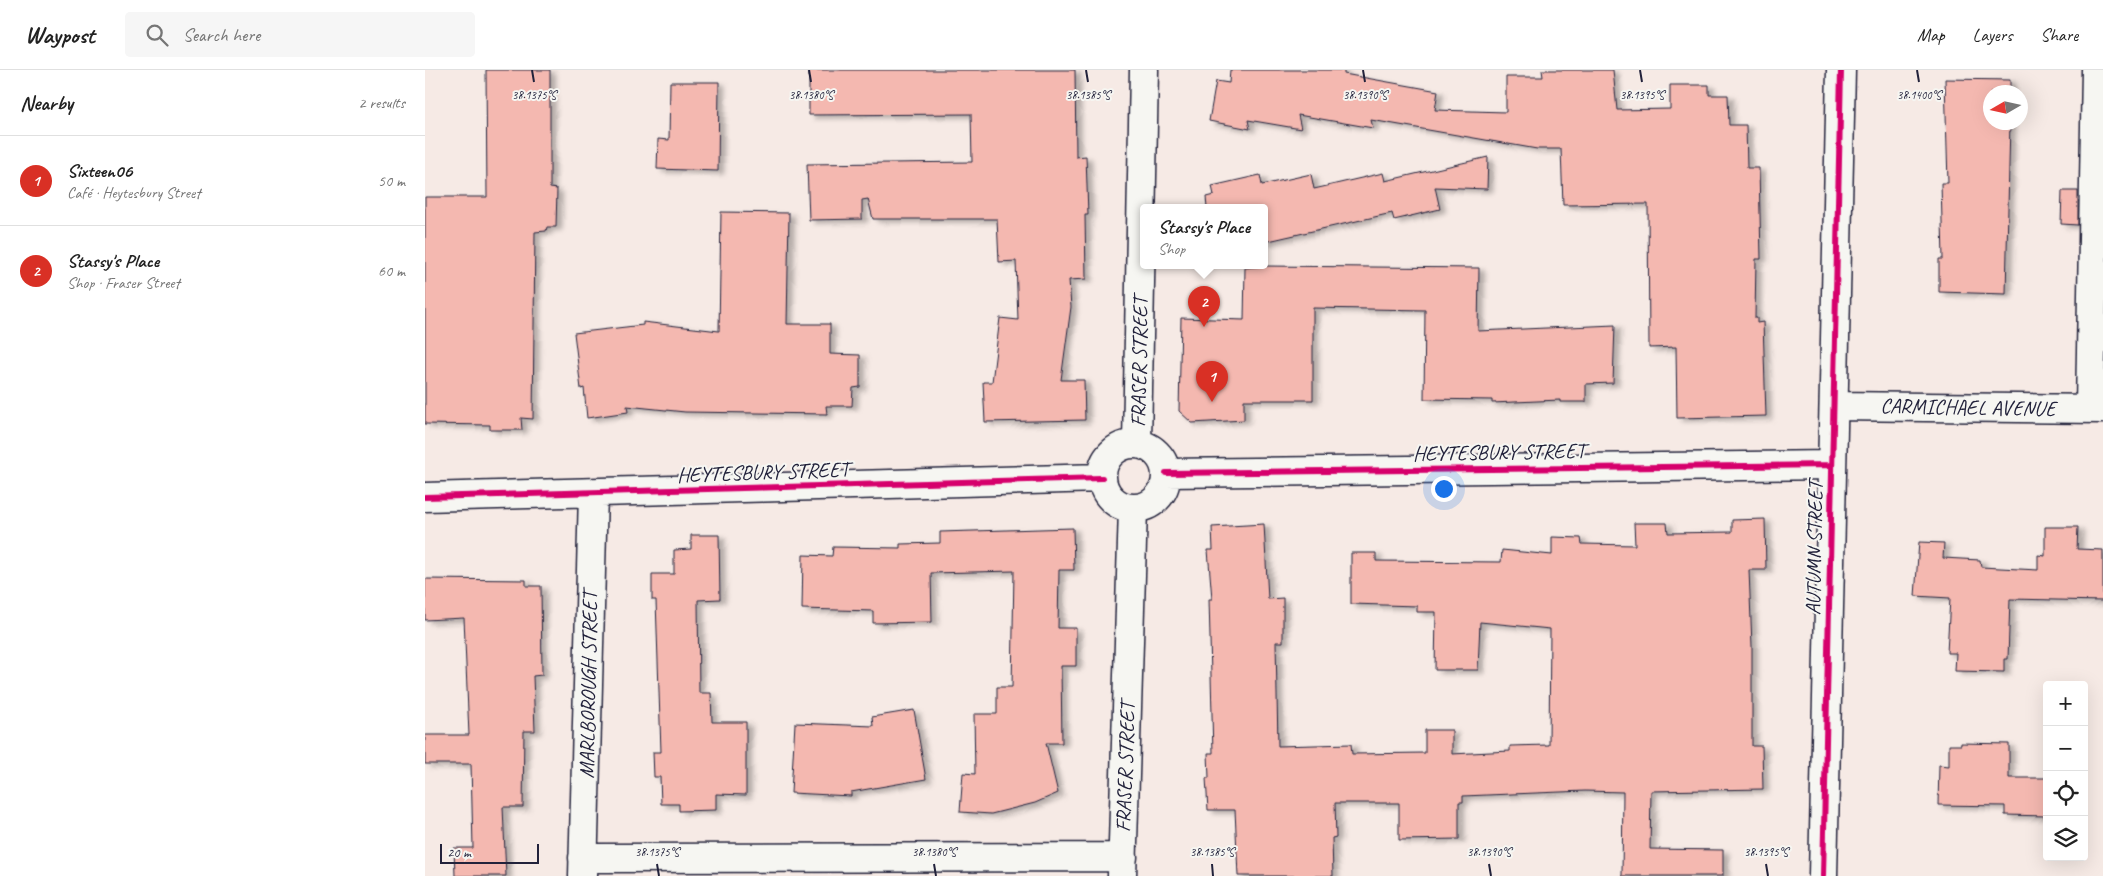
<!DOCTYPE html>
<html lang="en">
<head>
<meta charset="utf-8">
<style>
	body { margin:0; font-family:Caveat,sans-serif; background:#f6f6f6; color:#222 }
	.controls { position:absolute; right:15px; bottom:15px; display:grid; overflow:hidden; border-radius:5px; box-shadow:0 5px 20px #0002 }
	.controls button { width:45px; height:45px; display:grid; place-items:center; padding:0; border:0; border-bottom:1px solid #e0e0e0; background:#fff; color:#222; font:25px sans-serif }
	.compass { position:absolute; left:1558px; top:15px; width:45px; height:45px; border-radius:50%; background:#fff; box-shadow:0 5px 20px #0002; rotate:261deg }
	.scale { position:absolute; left:15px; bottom:12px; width:99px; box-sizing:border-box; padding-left:5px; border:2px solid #22223b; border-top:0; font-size:14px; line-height:18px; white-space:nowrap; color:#22223b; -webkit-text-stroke:4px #f6f6f2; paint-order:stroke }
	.you { position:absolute; left:1018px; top:418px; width:18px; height:18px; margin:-12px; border:4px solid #fff; border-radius:50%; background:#1a73e8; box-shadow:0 0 0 8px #1a73e833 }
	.badge { display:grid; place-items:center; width:32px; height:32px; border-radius:50%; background:#d93025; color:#fff; font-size:16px; font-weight:700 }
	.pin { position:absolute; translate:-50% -41px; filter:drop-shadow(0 1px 2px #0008) }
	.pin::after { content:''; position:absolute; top:26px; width:18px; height:15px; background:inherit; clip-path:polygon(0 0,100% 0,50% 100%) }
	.popup { position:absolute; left:715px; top:134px; width:128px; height:65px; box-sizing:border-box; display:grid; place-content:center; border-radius:5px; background:#fff; filter:drop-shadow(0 1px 4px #0005); font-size:16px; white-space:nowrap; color:#767676 }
	.popup b { font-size:19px; color:#222 }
	.popup::after { content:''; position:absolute; left:50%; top:100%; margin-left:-10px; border:10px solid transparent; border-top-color:#fff }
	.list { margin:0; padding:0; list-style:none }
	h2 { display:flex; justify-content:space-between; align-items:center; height:65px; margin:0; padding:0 20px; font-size:21px }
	h2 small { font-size:16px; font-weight:400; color:#767676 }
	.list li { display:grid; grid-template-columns:32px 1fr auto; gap:15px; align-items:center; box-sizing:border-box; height:90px; padding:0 20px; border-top:1px solid #e0e0e0 }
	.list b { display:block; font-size:19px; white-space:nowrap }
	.list p { margin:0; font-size:16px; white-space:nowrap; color:#767676 }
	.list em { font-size:16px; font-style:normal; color:#767676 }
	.icon { flex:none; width:28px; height:28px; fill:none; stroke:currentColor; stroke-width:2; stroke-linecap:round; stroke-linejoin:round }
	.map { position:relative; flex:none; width:1678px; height:806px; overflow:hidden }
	header { display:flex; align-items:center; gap:30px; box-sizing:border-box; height:70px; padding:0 25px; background:#fff; border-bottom:1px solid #e0e0e0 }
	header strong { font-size:24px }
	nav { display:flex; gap:28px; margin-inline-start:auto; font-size:18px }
	.search { width:350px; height:45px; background:#f6f6f6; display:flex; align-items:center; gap:12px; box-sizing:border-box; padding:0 18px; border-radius:5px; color:#767676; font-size:19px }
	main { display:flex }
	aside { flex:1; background:#fff }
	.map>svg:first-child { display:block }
</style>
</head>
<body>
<header>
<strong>Waypost</strong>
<div class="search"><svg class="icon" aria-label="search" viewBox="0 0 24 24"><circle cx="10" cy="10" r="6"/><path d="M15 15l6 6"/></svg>Search here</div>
<nav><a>Map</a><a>Layers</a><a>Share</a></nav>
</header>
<main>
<aside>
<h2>Nearby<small>2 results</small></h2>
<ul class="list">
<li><span class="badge">1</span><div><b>Sixteen06</b><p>Café · Heytesbury Street</p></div><em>50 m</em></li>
<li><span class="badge">2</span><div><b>Stassy's Place</b><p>Shop · Fraser Street</p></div><em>60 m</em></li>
</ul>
</aside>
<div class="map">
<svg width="1678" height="806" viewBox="0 0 1678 806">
	<defs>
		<filter id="shadow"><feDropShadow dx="5.5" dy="3" stdDeviation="2.5" flood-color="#0004"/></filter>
	</defs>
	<rect width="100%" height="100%" fill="#f6eae5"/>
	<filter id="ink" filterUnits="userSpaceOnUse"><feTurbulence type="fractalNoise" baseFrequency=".02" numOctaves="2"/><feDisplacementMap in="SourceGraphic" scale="10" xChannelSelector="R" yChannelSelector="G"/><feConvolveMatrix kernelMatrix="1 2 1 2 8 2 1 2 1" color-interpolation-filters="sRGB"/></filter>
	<g filter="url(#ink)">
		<!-- building -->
		<path fill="#f4b8b0" stroke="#22223b" filter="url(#shadow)" d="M 61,0 L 125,0 L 125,118 L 132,119 L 131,157 L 122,157 L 121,161 L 110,162 L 108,349 L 96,348 L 97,360 L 65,360 L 65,355 L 0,354 L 0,127 L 62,127 Z
			M 384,0 L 650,0 L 651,87 L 661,86 L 663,145 L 660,145 L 661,209 L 644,210 L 646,237 L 636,310 L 659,310 L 660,350 L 560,352 L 558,312 L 567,312 L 575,248 L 593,250 L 591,191 L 574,192 L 572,149 L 448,149 L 443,129 L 437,130 L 437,149 L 384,150 L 382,94 L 547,92 L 546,44 L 384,45 Z
			M 805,0 L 919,0 L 919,4 L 1013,21 L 1010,40 L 1081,42 L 1081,7 L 1118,7 L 1117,0 L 1188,0 L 1192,40 L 1245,39 L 1245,15 L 1284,15 L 1284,25 L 1303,25 L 1304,55 L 1321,55 L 1322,98 L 1334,98 L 1336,189 L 1331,189 L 1330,248 L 1332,248 L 1332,253 L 1338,252 L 1341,346 L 1252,348 L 1251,277 L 1224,278 L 1223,134 L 1138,135 L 1136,79 L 1112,79 L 946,50 L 948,58 L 873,45 L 876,59 L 823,50 L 825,59 L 784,51 L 791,11 L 804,13 Z
			M 1520,9 L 1585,10 L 1585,22 L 1566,22 L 1566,52 L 1585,52 L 1581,224 L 1514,222 L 1514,189 L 1518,189 L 1516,113 L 1523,113 Z
			M 245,12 L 294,12 L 293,101 L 232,99 L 233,69 L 244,70 Z
			M 1063,87 L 1062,119 L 1010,117 L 1015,139 L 969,150 L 967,143 L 839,172 L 839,138 L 782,138 L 781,127 L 789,125 L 787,116 L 835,105 L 837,115 L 886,104 L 889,119 L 958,103 L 960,111 Z
			M 1637,121 L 1653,121 L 1653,155 L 1636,154 Z
			M 296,142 L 364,143 L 362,254 L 405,254 L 405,284 L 435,285 L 435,317 L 428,318 L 427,336 L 401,336 L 402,344 L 260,342 L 202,336 L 203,342 L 162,348 L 159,318 L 156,319 L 149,263 L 218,255 L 218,252 L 294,261 Z
			M 839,196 L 1054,198 L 1053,261 L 1190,255 L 1188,313 L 1161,314 L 1161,332 L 1135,332 L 1135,330 L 1067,333 L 1067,330 L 999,329 L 1000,240 L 888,238 L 888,330 L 819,330 L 819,350 L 767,353 L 754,341 L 756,248 L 819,250 L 820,198 Z
			M 1340,449 L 1341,500 L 1324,500 L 1327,576 L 1327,676 L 1337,676 L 1338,719 L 1226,721 L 1225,779 L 1298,780 L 1298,806 L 1197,806 L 1198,722 L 1160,721 L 1038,726 L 1038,732 L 1034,732 L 1034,769 L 974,770 L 974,733 L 910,733 L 911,767 L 907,768 L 908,806 L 813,806 L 810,740 L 783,740 L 781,708 L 784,708 L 783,683 L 788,683 L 784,529 L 787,529 L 783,480 L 788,480 L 787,457 L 839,454 L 843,529 L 858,528 L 858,572 L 851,572 L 853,676 L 926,674 L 927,684 L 1000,683 L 1000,660 L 1027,660 L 1027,684 L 1085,681 L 1085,676 L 1124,675 L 1125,559 L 1055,552 L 1053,600 L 1010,600 L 1011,542 L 992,542 L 992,536 L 926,534 L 926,483 L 951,483 L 951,491 L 1076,492 L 1077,480 L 1127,485 L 1127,467 L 1156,468 L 1157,474 L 1210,475 L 1209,453 L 1242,453 L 1243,463 L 1307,462 L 1307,450 Z
			M 1620,457 L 1653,457 L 1652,479 L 1678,480 L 1678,531 L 1585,529 L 1583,589 L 1579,589 L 1579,602 L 1530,601 L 1531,583 L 1522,583 L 1525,528 L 1490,526 L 1494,472 L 1519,473 L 1518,488 L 1555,490 L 1556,497 L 1613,500 L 1613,485 L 1620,486 Z
			M 648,458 L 649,500 L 634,500 L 633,558 L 651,558 L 651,596 L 636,596 L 637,673 L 621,673 L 633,723 L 610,733 L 566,744 L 535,742 L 538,703 L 550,704 L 549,644 L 572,644 L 572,617 L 587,617 L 589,501 L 506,503 L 507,552 L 448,553 L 448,541 L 377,539 L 378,485 L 407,486 L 408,477 L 475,478 L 475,474 L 515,473 L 515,462 Z
			M 266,465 L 294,465 L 295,529 L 273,530 L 274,623 L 286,623 L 287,652 L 321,652 L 321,725 L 291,724 L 291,740 L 254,741 L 254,734 L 236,734 L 235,707 L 229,707 L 228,682 L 236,682 L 231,530 L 227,530 L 227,504 L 249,504 L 249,480 L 266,479 Z
			M 0,509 L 101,510 L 101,516 L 116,516 L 117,605 L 108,606 L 110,661 L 99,661 L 98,737 L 78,737 L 81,806 L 30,806 L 29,778 L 48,778 L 46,694 L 0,694 L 0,665 L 44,665 L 39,548 L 0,550 Z
			M 489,640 L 501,709 L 426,722 L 426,726 L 366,723 L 370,653 L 448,656 L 447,647 Z
			M 1536,673 L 1584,674 L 1584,708 L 1622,708 L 1622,746 L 1580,745 L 1580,736 L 1513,735 L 1514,695 L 1524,696 L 1524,675 L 1536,675 Z"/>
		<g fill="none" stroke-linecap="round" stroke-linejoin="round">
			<defs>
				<path id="minor" d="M 1409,336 L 1678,339
					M 1665,338 L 1671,0
					M 712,373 L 719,0
					M677 406a32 32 0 1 1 64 0a32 32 0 1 1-64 0Z
					M 741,403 L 1407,395
					M 0,427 L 677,408
					M 158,788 L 698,787
					M 158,806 L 168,423
					M 697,806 L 708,438
					M 1398,806 L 1416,0"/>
			</defs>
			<!-- minor casing -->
			<use href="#minor" stroke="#22223b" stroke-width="31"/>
			<!-- minor -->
			<use href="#minor" stroke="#f6f6f2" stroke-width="28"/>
			<defs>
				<path id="cycleway" d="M 741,403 L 1407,395
					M 0,427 L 677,408
					M 1398,806 L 1416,0"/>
			</defs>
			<!-- cycleway casing -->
			<use href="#cycleway" stroke="#f6f6f2" stroke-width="9"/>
			<!-- cycleway -->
			<use href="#cycleway" stroke="#d6006c" stroke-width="6"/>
		</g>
	</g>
	<!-- ticks -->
	<path fill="none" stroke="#22223b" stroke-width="2" d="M 107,0 L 109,12M 384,0 L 386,12M 661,0 L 663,12M 938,0 L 940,12M 1215,0 L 1217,12M 1492,0 L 1494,12M 232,794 L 234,806M 509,794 L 511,806M 787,794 L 788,806M 1064,794 L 1066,806M 1341,794 L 1343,806"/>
	<g text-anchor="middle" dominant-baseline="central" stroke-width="4" stroke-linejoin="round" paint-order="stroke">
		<!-- street labels -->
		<g font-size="21" fill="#22223b" stroke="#f6f6f2">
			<text transform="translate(714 292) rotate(-89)">FRASER STREET</text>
			<text transform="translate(1543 337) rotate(1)">CARMICHAEL AVENUE</text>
			<text transform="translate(1074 382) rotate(-1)">HEYTESBURY STREET</text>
			<text transform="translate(338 402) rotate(-2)">HEYTESBURY STREET</text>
			<text transform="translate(1389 478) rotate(-89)">AUTUMN STREET</text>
			<text transform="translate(163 615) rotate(-89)">MARLBOROUGH STREET</text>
			<text transform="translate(700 697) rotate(-88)">FRASER STREET</text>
		</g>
	</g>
	<g font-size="12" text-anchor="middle" fill="#22223b" stroke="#f6f6f2" stroke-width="4" stroke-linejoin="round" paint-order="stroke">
		<text x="109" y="29">38.1375°S</text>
		<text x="386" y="29">38.1380°S</text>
		<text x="663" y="29">38.1385°S</text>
		<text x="940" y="29">38.1390°S</text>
		<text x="1217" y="29">38.1395°S</text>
		<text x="1494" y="29">38.1400°S</text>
		<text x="232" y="786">38.1375°S</text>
		<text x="509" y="786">38.1380°S</text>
		<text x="787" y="786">38.1385°S</text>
		<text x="1064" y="786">38.1390°S</text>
		<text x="1341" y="786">38.1395°S</text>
	</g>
</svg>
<div class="controls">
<button>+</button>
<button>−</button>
<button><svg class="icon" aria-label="locate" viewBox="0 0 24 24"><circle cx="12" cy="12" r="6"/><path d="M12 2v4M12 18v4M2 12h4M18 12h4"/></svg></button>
<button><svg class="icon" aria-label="layers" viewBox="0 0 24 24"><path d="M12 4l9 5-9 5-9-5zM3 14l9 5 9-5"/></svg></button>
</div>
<svg class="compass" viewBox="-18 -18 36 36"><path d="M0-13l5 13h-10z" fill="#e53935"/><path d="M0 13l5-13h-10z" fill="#767676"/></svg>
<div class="scale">20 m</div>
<div class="you"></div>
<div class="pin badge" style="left:787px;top:332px">1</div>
<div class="pin badge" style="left:779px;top:257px">2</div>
<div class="popup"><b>Stassy's Place</b>Shop</div>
</div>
</main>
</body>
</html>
